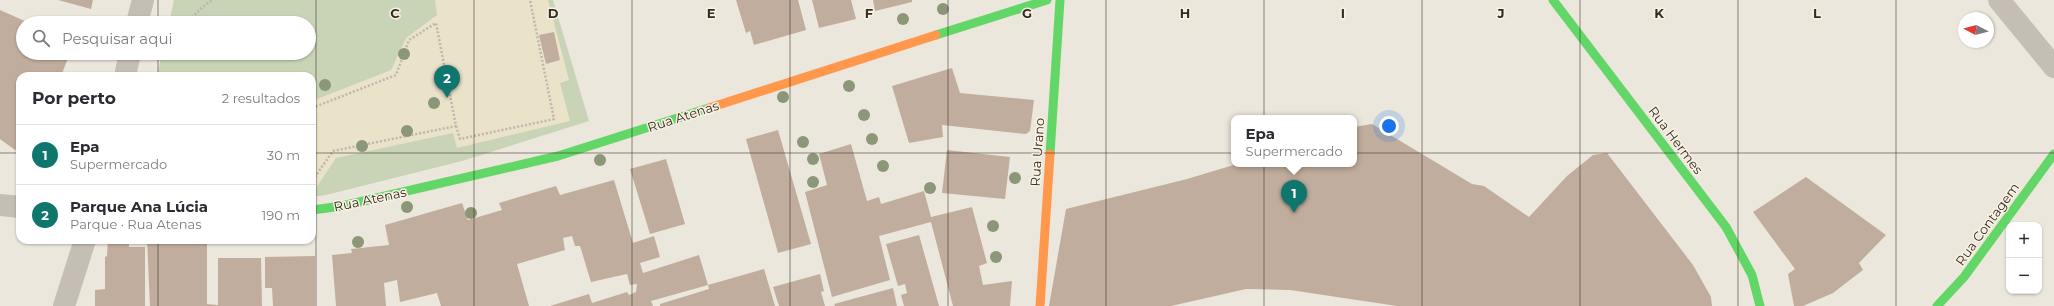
<!DOCTYPE html>
<html lang="pt">
<head>
<meta charset="utf-8">
<style>
	body { margin:0; font-family:Montserrat,sans-serif; background:#f2f2f3; color:#2b2b33 }
	.controls { position:absolute; right:12px; bottom:12px; display:grid; overflow:hidden; border-radius:8px; box-shadow:0 1px 3px #0004 }
	.controls button { width:36px; height:36px; display:grid; place-items:center; padding:0; border:0; border-bottom:1px solid #e1e1e2; background:#fff; color:#2b2b33; font:20px sans-serif }
	.compass { position:absolute; left:1958px; top:12px; width:36px; height:36px; border-radius:50%; background:#fff; box-shadow:0 1px 3px #0004; rotate:277deg }
	.you { position:absolute; left:1389px; top:126px; width:14px; height:14px; margin:-10px; border:3px solid #fff; border-radius:50%; background:#1a73e8; box-shadow:0 0 0 6px #1a73e833 }
	.badge { display:grid; place-items:center; width:26px; height:26px; border-radius:50%; background:#0f766e; color:#fff; font-size:13px; font-weight:700 }
	.pin { position:absolute; translate:-50% -33px; filter:drop-shadow(0 1px 2px #0008) }
	.pin::after { content:''; position:absolute; top:21px; width:14px; height:12px; background:inherit; clip-path:polygon(0 0,100% 0,50% 100%) }
	.popup { position:absolute; left:1231px; top:115px; width:126px; height:52px; box-sizing:border-box; display:grid; place-content:center; border-radius:8px; background:#fff; filter:drop-shadow(0 1px 3px #0005); font-size:13px; white-space:nowrap; color:#7c7c81 }
	.popup b { font-size:15px; color:#2b2b33 }
	.popup::after { content:''; position:absolute; left:50%; top:100%; margin-left:-8px; border:8px solid transparent; border-top-color:#fff }
	.list { margin:0; padding:0; list-style:none }
	h2 { display:flex; justify-content:space-between; align-items:center; height:52px; margin:0; padding:0 16px; font-size:17px }
	h2 small { font-size:13px; font-weight:400; color:#7c7c81 }
	.list li { display:grid; grid-template-columns:26px 1fr auto; gap:12px; align-items:center; box-sizing:border-box; height:60px; padding:0 16px; border-top:1px solid #e1e1e2 }
	.list b { display:block; font-size:15px; white-space:nowrap }
	.list p { margin:0; font-size:13px; white-space:nowrap; color:#7c7c81 }
	.list em { font-size:13px; font-style:normal; color:#7c7c81 }
	.icon { flex:none; width:22px; height:22px; fill:none; stroke:currentColor; stroke-width:2; stroke-linecap:round; stroke-linejoin:round }
	.map { position:relative; flex:none; width:2054px; height:306px; overflow:hidden }
	.search { position:absolute; background:#fff; box-shadow:0 1px 3px #0004; left:16px; top:16px; width:300px; height:44px; display:flex; align-items:center; gap:10px; box-sizing:border-box; padding:0 14px; border-radius:22px; color:#7c7c81; font-size:15px }
	.panel { position:absolute; background:#fff; box-shadow:0 1px 3px #0004; left:16px; top:72px; width:300px; height:172px; border-radius:12px }
	.map>svg:first-child { display:block }
</style>
</head>
<body>
<div class="map">
<svg width="2054" height="306" viewBox="0 0 2054 306">
	<rect width="100%" height="100%" fill="#ece7dc"/>
	<!-- green -->
	<path fill="#c9d3b5" d="M 174,0 L 553,0 L 589,121 L 462,161 L 326,195 L 312,197 L 312,76 L 157,76 L 162,53 L 309,53 L 309,23 L 169,23 Z"/>
	<!-- plaza -->
	<path fill="#ebe2ca" d="M 435,0 L 548,0 L 569,80 L 560,83 L 570,121 L 457,148 L 453,133 L 336,158 L 316,188 L 312,187 L 312,101 L 391,70 L 406,38 L 437,15 Z"/>
	<!-- building -->
	<path fill="#c1ad9d" d="M 58,0 L 93,0 L 91,9 Z
		M 736,0 L 798,0 L 806,30 L 754,45 L 750,31 L 746,33 Z
		M 812,0 L 851,0 L 856,19 L 819,28 Z
		M 873,0 L 912,0 L 912,2 L 875,11 Z
		M 0,10 L 29,23 L 23,23 L 23,53 L 70,53 L 61,76 L 20,76 L 20,149 L 15,150 L 0,139 Z
		M 554,32 L 560,60 L 546,64 L 539,35 Z
		M 952,68 L 960,93 L 1034,100 L 1030,131 L 1026,134 L 942,125 L 943,137 L 909,143 L 892,86 Z
		M 1372,124 L 1472,184 L 1484,186 L 1529,217 L 1567,176 L 1593,155 L 1607,153 L 1693,265 L 1711,297 L 1712,306 L 1397,306 L 1290,290 L 1246,289 L 1171,306 L 1049,306 L 1066,209 L 1187,179 L 1237,164 L 1354,164 L 1354,127 Z
		M 778,130 L 811,244 L 778,253 L 746,139 Z
		M 851,144 L 867,201 L 879,197 L 881,204 L 924,191 L 931,217 L 972,207 L 987,263 L 979,266 L 983,285 L 1012,281 L 1010,306 L 953,306 L 931,222 L 879,236 L 890,280 L 832,297 L 805,192 L 827,185 L 819,154 Z
		M 947,150 L 1010,157 L 1005,199 L 942,193 Z
		M 666,159 L 685,224 L 650,234 L 630,169 Z
		M 1806,177 L 1886,235 L 1859,263 L 1863,270 L 1833,293 L 1803,306 L 1794,306 L 1788,274 L 1795,269 L 1753,212 Z
		M 614,180 L 633,243 L 654,236 L 660,257 L 640,263 L 643,273 L 699,255 L 708,285 L 651,301 L 653,306 L 550,306 L 589,294 L 592,303 L 627,292 L 629,295 L 636,292 L 637,284 L 630,285 L 627,274 L 591,282 L 580,246 L 575,246 L 572,236 L 563,238 L 565,250 L 517,264 L 529,306 L 441,306 L 437,293 L 400,302 L 397,280 L 384,283 L 386,306 L 336,306 L 332,255 L 352,253 L 351,249 L 389,245 L 385,225 L 462,203 L 468,220 L 502,210 L 499,203 L 556,186 L 560,195 Z
		M 919,235 L 939,306 L 904,306 L 901,295 L 907,293 L 905,284 L 898,286 L 886,244 Z
		M 108,240 L 129,240 L 129,247 L 145,247 L 145,306 L 95,306 L 95,290 L 105,289 L 105,257 L 107,256 Z
		M 147,240 L 180,240 L 180,243 L 207,243 L 207,304 L 218,305 L 218,258 L 261,258 L 262,306 L 150,306 Z
		M 315,256 L 315,306 L 273,306 L 272,288 L 265,288 L 265,257 Z
		M 764,269 L 775,306 L 660,306 L 660,304 L 709,289 L 708,285 Z
		M 820,274 L 824,291 L 821,292 L 825,306 L 779,306 L 773,287 Z
		M 893,288 L 897,306 L 835,306 L 834,304 Z"/>
	<g fill="none" stroke-linecap="round" stroke-linejoin="round">
		<!-- path -->
		<path stroke="#bdb7ae" stroke-width="2.5" stroke-dasharray="2 2" stroke-linecap="butt" d="M 186,23 L 206,4 L 213,0
			M 312,108 L 396,75 L 409,40 L 436,23 L 456,126 L 333,151 L 312,181
			M 456,126 L 460,139 L 554,119 L 530,0"/>
		<!-- street -->
		<path stroke="#c4beb5" stroke-width="22" d="M 1999,0 L 2054,67
			M 137,23 L 143,0
			M 125,76 L 130,53
			M 0,205 L 20,207
			M 64,306 L 85,240"/>
		<!-- fast -->
		<path stroke="#63d668" stroke-width="9" d="M 1553,0 L 1726,227 L 1752,275 L 1760,306
			M 936,35 L 1047,0
			M 1050,154 L 1060,0
			M 312,210 L 342,206 L 558,156 L 709,108
			M 1937,306 L 1964,277 L 2054,154"/>
		<!-- slow -->
		<path stroke="#ff974d" stroke-width="9" d="M 709,108 L 936,35
			M 1040,306 L 1050,154"/>
	</g>
	<!-- trees -->
	<g fill="#8c9678">
		<circle cx="943" cy="9" r="6"/>
		<circle cx="903" cy="19" r="6"/>
		<circle cx="404" cy="54" r="6"/>
		<circle cx="325" cy="85" r="6"/>
		<circle cx="849" cy="86" r="6"/>
		<circle cx="783" cy="97" r="6"/>
		<circle cx="434" cy="103" r="6"/>
		<circle cx="864" cy="115" r="6"/>
		<circle cx="407" cy="131" r="6"/>
		<circle cx="872" cy="139" r="6"/>
		<circle cx="803" cy="142" r="6"/>
		<circle cx="362" cy="146" r="6"/>
		<circle cx="813" cy="159" r="6"/>
		<circle cx="600" cy="160" r="6"/>
		<circle cx="883" cy="166" r="6"/>
		<circle cx="1015" cy="178" r="6"/>
		<circle cx="813" cy="182" r="6"/>
		<circle cx="930" cy="188" r="6"/>
		<circle cx="407" cy="207" r="6"/>
		<circle cx="471" cy="213" r="6"/>
		<circle cx="993" cy="226" r="6"/>
		<circle cx="358" cy="242" r="6"/>
		<circle cx="996" cy="257" r="6"/>
	</g>
	<!-- grid -->
	<path fill="none" stroke="#342c25" stroke-width="1" stroke-opacity="0.55" d="M 158,0 L 158,23M 316,0 L 316,306M 474,0 L 474,306M 632,0 L 632,306M 790,0 L 790,306M 948,0 L 948,306M 1106,0 L 1106,306M 1264,0 L 1264,306M 1422,0 L 1422,306M 1580,0 L 1580,306M 1738,0 L 1738,306M 1896,0 L 1896,306M 158,53 L 158,76M 0,153 L 20,153M 312,153 L 2054,153M 158,240 L 158,306"/>
	<g text-anchor="middle" dominant-baseline="central" stroke-width="3" stroke-linejoin="round" paint-order="stroke">
		<!-- street labels -->
		<g font-size="13" fill="#342c25" stroke="#faf2e2">
			<text transform="translate(683 116) rotate(-18)">Rua Atenas</text>
			<text transform="translate(1676 140) rotate(53)">Rua Hermes</text>
			<text transform="translate(1037 152) rotate(-86)">Rua Urano</text>
			<text transform="translate(370 199) rotate(-12)">Rua Atenas</text>
			<text transform="translate(1987 224) rotate(-54)">Rua Contagem</text>
		</g>
	</g>
	<g font-size="13" text-anchor="middle" font-weight="bold" fill="#342c25" stroke="#faf2e2" stroke-width="3" stroke-linejoin="round" paint-order="stroke">
		<text x="395" y="18">C</text>
		<text x="553" y="18">D</text>
		<text x="711" y="18">E</text>
		<text x="869" y="18">F</text>
		<text x="1027" y="18">G</text>
		<text x="1185" y="18">H</text>
		<text x="1343" y="18">I</text>
		<text x="1501" y="18">J</text>
		<text x="1659" y="18">K</text>
		<text x="1817" y="18">L</text>
	</g>
</svg>
<div class="controls">
<button>+</button>
<button>−</button>
</div>
<svg class="compass" viewBox="-18 -18 36 36"><path d="M0-13l5 13h-10z" fill="#e53935"/><path d="M0 13l5-13h-10z" fill="#7c7c81"/></svg>
<div class="you"></div>
<div class="pin badge" style="left:1294px;top:213px">1</div>
<div class="popup"><b>Epa</b>Supermercado</div>
<div class="pin badge" style="left:447px;top:98px">2</div>
<div class="search"><svg class="icon" aria-label="search" viewBox="0 0 24 24"><circle cx="10" cy="10" r="6"/><path d="M15 15l6 6"/></svg>Pesquisar aqui</div>
<section class="panel">
<h2>Por perto<small>2 resultados</small></h2>
<ul class="list">
<li><span class="badge">1</span><div><b>Epa</b><p>Supermercado</p></div><em>30 m</em></li>
<li><span class="badge">2</span><div><b>Parque Ana Lúcia</b><p>Parque · Rua Atenas</p></div><em>190 m</em></li>
</ul>
</section>
</div>
</body>
</html>
